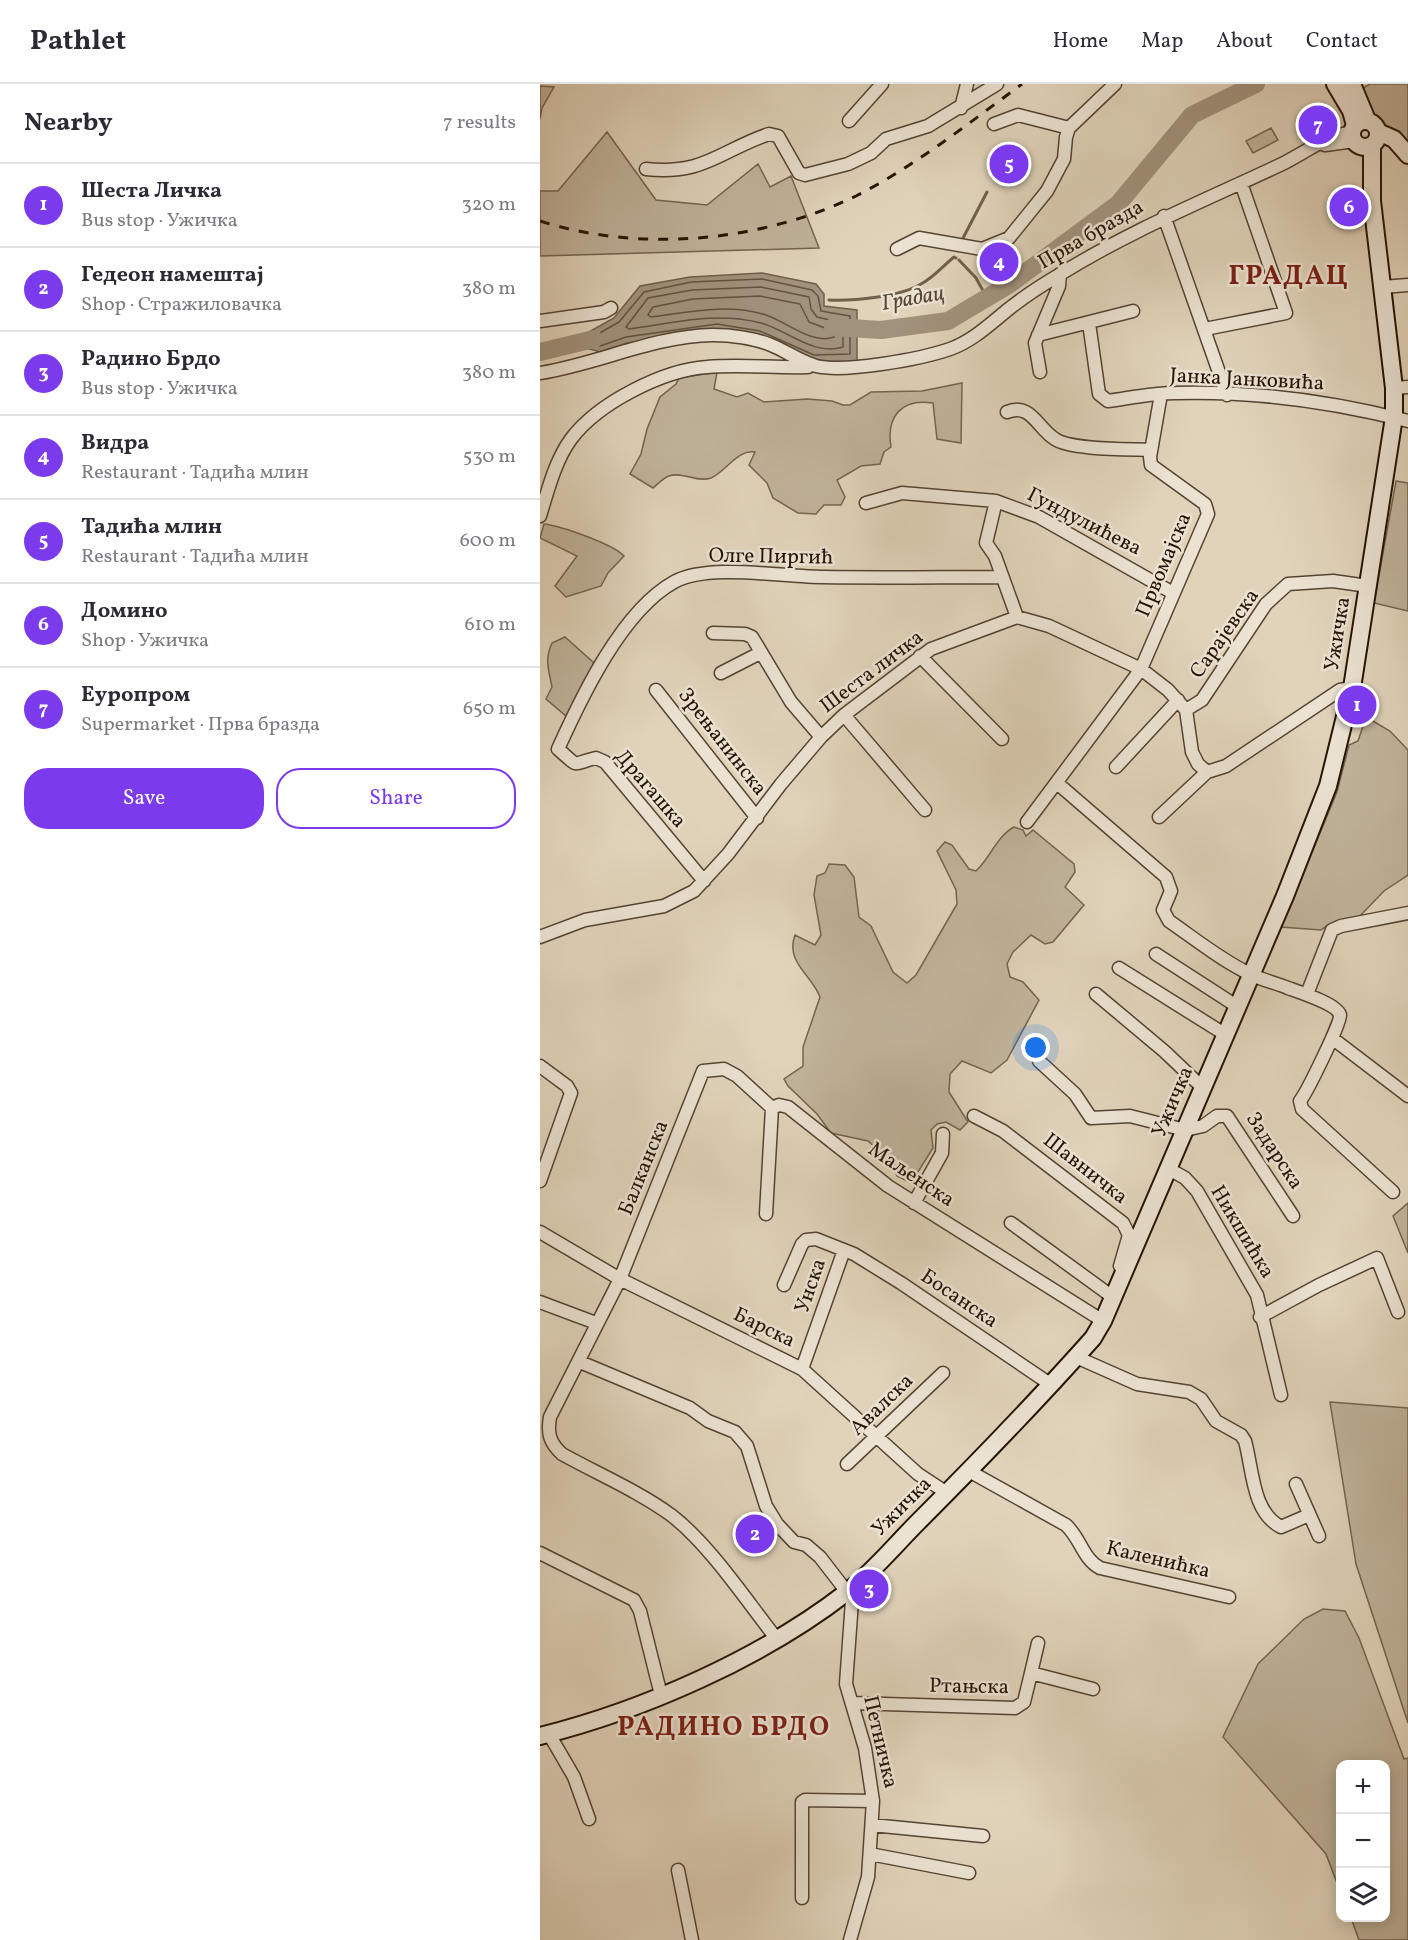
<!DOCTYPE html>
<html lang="en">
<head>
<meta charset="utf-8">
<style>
	body { margin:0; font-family:Vollkorn,serif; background:#f7f7f7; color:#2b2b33 }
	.controls { position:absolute; right:18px; bottom:18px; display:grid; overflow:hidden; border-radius:12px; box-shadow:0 3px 15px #0003 }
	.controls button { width:54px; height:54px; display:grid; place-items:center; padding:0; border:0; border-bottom:2px solid #e1e1e2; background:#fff; color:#2b2b33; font:30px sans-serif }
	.you { position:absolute; left:496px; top:964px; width:21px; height:21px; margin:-15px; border:4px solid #fff; border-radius:50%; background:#1a73e8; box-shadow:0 0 0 9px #1a73e833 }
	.badge { display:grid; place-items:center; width:39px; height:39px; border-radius:50%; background:#7c3aed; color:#fff; font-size:20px; font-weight:700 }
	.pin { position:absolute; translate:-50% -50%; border:3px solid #fff; box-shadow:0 2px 6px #0006 }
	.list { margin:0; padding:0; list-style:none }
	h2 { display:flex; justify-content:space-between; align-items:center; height:78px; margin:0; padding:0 24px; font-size:26px }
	h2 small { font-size:20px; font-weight:400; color:#7c7c81 }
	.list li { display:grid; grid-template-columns:39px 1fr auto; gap:18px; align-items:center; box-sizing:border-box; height:84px; padding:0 24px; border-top:2px solid #e1e1e2 }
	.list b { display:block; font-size:22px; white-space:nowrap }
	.list p { margin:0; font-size:20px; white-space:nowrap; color:#7c7c81 }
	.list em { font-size:20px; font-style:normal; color:#7c7c81 }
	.actions { display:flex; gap:12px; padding:18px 24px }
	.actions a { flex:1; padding:14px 0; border:2px solid #7c3aed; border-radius:24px; text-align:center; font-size:21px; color:#7c3aed }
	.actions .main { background:#7c3aed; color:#fff }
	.icon { flex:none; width:33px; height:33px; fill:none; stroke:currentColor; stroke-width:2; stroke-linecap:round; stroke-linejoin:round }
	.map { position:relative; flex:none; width:868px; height:1856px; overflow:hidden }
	header { display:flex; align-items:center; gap:36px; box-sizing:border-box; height:84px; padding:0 30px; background:#fff; border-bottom:2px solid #e1e1e2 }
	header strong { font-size:28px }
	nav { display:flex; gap:33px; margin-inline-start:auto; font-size:21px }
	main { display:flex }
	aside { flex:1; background:#fff }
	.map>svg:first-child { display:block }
</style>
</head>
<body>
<header>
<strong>Pathlet</strong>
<nav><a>Home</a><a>Map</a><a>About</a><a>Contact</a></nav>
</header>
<main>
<aside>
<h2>Nearby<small>7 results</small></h2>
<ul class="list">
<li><span class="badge">1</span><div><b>Шеста Личка</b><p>Bus stop · Ужичка</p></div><em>320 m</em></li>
<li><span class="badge">2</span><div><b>Гедеон намештај</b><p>Shop · Стражиловачка</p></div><em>380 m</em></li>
<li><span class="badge">3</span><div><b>Радино Брдо</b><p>Bus stop · Ужичка</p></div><em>380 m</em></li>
<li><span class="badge">4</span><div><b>Видра</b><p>Restaurant · Тадића млин</p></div><em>530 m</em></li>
<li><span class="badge">5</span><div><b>Тадића млин</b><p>Restaurant · Тадића млин</p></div><em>600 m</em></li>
<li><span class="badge">6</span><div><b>Домино</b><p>Shop · Ужичка</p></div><em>610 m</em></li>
<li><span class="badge">7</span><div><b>Еуропром</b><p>Supermarket · Прва бразда</p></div><em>650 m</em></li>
</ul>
<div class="actions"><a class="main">Save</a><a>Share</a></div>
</aside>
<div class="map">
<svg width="868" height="1856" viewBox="0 0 868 1856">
	<rect width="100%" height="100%" fill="#e0d3ba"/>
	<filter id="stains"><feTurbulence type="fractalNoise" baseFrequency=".00333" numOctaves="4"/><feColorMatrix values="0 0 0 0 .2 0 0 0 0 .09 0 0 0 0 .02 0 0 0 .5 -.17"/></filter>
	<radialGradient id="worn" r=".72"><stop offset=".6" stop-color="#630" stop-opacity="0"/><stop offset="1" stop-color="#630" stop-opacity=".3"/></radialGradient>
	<!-- green -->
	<path fill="#c0b39b" stroke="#736450" stroke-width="1.5" d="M 830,0 L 868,0 L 868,71 L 831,37 L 816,8 Z
		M 0,2 L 14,3 L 2,24 L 0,35 Z
		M 731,44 L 738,56 L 713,69 L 706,57 Z
		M 67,48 L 116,116 L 167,121 L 218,80 L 230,103 L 251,92 L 279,164 L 0,172 L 0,107 L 18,107 Z
		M 177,288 L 174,305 L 197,313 L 208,309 L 224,318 L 267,315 L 292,317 L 303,321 L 310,321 L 331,308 L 382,307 L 422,299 L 421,359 L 397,355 L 393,319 C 361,314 346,333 351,363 L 344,368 L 340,380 L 321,382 L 297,396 L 305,413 L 301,421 L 284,421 L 276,430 L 258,429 L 233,414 L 227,399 L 209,381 L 215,368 C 197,365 186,388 171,394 C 157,399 142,387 129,392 C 123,394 118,400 113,404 L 90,390 L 101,370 L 107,345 L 120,313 L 136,300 L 139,294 Z
		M 856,397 L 868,399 L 868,527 L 834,519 Z
		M 4,440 C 21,442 73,460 84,472 L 68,489 L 61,502 L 26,513 L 15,502 L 37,472 L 0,454 Z
		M 25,553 L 54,579 L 26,632 L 6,615 L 12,603 C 9,586 4,577 12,559 Z
		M 826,633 L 850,647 L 868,666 L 868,791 L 844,807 L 819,833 L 788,841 L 781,846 L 741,843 L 797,708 L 809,661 L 818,657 Z
		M 474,743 L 483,746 L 486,752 L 493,746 L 534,780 L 535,788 L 525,803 L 544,821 L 513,858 L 505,860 L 491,851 L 473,868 L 467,880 L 470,893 L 483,898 L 499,916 L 467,976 L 451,989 L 422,977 L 410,990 L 409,1008 L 428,1038 L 420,1046 L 406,1038 L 397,1040 L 391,1046 L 393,1064 L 371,1099 L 357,1092 L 348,1075 L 328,1057 L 291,1049 L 277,1030 L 248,1002 L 244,995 L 263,982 L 263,963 L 280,913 C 271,890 245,878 255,851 L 275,861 L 281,851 L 274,811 L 277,792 L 285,789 L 289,780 L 305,781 L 314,793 L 319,833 L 331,842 L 353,888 L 367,899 L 376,891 L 417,820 L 416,806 L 397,767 L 405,758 L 412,761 L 429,785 L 436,787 C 450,774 457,752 474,743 Z
		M 868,1119 L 868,1169 L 853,1132 Z
		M 790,1318 L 868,1324 L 868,1639 L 816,1480 Z
		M 783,1525 L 805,1527 L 819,1554 L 864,1675 L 868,1674 L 868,1856 L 819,1856 L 811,1834 L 846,1834 L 846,1680 L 800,1680 L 800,1807 L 786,1770 L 683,1653 L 718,1580 L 764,1535 Z"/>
	<!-- water -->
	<path fill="#a1927c" stroke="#70604c" stroke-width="1.5" d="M 222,189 L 276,200 L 284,210 L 284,222 L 317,226 L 317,278 L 272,277 L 240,261 L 128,253 L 87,259 L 60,268 L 29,259 L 74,234 L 100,202 L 150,193 Z"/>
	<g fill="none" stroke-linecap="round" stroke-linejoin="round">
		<!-- shore -->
		<path stroke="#645340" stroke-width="1.5" d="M 222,195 L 272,206 L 278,212 L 281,227 L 310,232 L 310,270 L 274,271 L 220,247 L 177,240 L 86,253 L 60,262 L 50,258 L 51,254 L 79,238 L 104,208 L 151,198 Z
			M 221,203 L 269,213 L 271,225 L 277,233 L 303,239 L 303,263 C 273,272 249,247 221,239 C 177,227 134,239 89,245 L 86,243 L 108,214 L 152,206 Z
			M 220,212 L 260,220 L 269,238 L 293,247 L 294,253 C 272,261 247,238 226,231 C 187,219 150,228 111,233 L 108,231 L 113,223 L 153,215 Z"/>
		<!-- stream -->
		<path stroke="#70604c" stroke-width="3" d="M 421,158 L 447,108
			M 419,176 L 436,194 L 447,214
			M 289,216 C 313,217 360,213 381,200 C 393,194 403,182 414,173 L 416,174"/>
		<!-- river -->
		<path stroke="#a1927c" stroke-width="18" d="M 293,243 L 341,246 L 408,237 L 470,200 L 578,120 L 652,31 L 716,0
			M 0,268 L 54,255"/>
		<defs>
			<path id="street" d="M 421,24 L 427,0
				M 309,37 L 342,0
				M 454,40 L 478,31 L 529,44
				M 785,61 L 814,57
				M 106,85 C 165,91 179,67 229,50 L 238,52 L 259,89 L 265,91 L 308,80 L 331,69 L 346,55 L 388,42 L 457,0
				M 624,132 L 687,311
				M 357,165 L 379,154 L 442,165 L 469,154 L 507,107 L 524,75 L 526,53 L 529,44 L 575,0
				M 842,203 L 868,201
				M 0,237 L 64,228 L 71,224
				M 549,239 L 559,310 L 568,317 C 590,314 613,309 636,309 C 713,307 794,318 868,337
				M 665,245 L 746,229 L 701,99
				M 498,251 L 593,227
				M 500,288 L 495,259 L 519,202 L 520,190
				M 0,289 C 58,280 113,252 173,251 C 190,251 214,254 231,261 C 246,267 259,277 276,282 C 305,289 381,275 410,265 C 433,257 451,239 470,224 C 485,212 502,201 519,191 C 591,146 666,116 742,80 C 761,71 792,48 811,49
				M 854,304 L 868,303
				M 467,328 C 491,318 498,345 515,355 C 530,366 590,365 611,366
				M 456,417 L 446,459 L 455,472 L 477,533
				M 326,419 L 362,409 L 456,417 L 499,433 L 633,509
				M 0,432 C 8,406 15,377 31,355 C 58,319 123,286 167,283 C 200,280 234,284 268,283
				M 173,549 L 205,550 L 212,553 L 251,618 L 281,653
				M 380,572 L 462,655
				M 181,589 L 220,569
				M 116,606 L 217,734
				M 646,626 L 662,616 L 726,520 L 748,500 L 793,497 L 828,502
				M 304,631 L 385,726
				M 576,683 L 638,616
				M 517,699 L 626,793 L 631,807 L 623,826 L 629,837 C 655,855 681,876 710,890 C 722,896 736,899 748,904 C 759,908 797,920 800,931 C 801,939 767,1008 760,1017 L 762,1025 L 853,1108
				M 619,733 L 667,688
				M 487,738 L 601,585 L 668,430 L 665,420 L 611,381 L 610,373 L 621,310
				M 164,797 L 65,678 L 56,674 C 30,680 41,685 18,665 C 42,612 82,527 134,498 C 169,479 243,493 283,493 C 343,494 402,493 462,493
				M 0,853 L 45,836 L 124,822 L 154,807 L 188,770 L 241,700 L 281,653 L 304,631 L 391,565 L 477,533 L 509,542 L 601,585 L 628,606 L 646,626 L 652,668 L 658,680 L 667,688 L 686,682 L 800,606 L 812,604
				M 616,870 L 698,923
				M 579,884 L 686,951
				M 556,910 L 624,967 L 663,1004
				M 767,910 L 792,846 L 801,842 L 868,829
				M 792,954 L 868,1012
				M 499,977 L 535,1010 L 551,1034 L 590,1032 L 645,1046 L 663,1042 L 677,1032 L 687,1032 L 753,1132
				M 0,982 L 27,1002 L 31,1009 L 0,1097
				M 434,1032 L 463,1047 L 583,1139 L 589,1151 L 580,1182
				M 629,1085 L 645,1094 L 657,1107 L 717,1211 L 741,1311
				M 374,1119 L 402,1069 L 403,1050
				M 226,1130 L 232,1024
				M 471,1139 L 574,1214
				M 0,1148 L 80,1195 L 262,1285 L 378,1390 L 407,1409
				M 244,1201 L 262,1160 L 266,1156 L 276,1155 L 314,1170 L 361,1199 L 510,1300
				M 0,1218 L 56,1239
				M 720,1233 L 779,1201 L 837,1174 L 858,1228
				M 536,1273 L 597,1300 L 649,1308 L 661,1315 L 676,1337 L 701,1351 L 705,1357 C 713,1386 712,1428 741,1443 L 769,1431
				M 40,1278 L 150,1324 L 168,1337 L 195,1348 L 207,1362 L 226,1422 L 237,1440 L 254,1458 L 266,1461 L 280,1473 L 307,1508
				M 262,1285 L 304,1166
				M 307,1380 L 403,1289
				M 429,1387 L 526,1441 C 541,1455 543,1475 560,1484 L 689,1513
				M 756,1400 L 779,1452
				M 0,1469 L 94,1516 L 100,1527 L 121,1611
				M 236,1554 C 206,1516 169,1460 131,1431 C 98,1407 58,1390 22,1370 C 10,1359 7,1350 10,1333 L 80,1195 L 163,987 L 184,985 L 197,992 L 232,1024 L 239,1021 L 248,1023 L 348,1102 L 563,1237
				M 491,1589 L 498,1559
				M 312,1619 L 475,1624 L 484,1618 L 491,1589 L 553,1605
				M 9,1650 L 34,1693 L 49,1735
				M 332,1741 L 443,1752
				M 330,1770 L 429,1789
				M 138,1786 L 152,1856
				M 262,1814 L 262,1718 L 265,1716 L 333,1717
				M 310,1856 L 328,1793 L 333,1717 L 325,1664 L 306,1600 L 313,1503"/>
			<path id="secondary" d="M 795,0 L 811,27 L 815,41
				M 812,0 L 827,36
				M812 50a13 13 0 1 1 26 0a13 13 0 1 1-26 0Z
				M 838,48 L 854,55 L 868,71
				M 0,1652 C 104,1626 222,1574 307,1508 C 333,1488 355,1461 378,1438 C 438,1378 497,1317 553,1254 L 563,1237 L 745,812 L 788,702 L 812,604 L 854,333 L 854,304 L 832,117 L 832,61"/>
		</defs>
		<!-- street casing -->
		<use href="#street" stroke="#544432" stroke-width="15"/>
		<!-- secondary casing -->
		<use href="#secondary" stroke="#261405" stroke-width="20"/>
		<!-- street -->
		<use href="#street" stroke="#ebe2d2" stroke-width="12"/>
		<!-- secondary -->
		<use href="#secondary" stroke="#ebe2d2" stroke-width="16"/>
		<!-- rail -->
		<path stroke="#261405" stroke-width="3" stroke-dasharray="10 10" stroke-linecap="butt" d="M 0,137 C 100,169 221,158 316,112 C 375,82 429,39 482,0"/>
	</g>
	<g text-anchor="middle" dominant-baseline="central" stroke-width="5" stroke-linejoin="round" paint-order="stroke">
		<!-- street labels -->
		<g font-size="21" fill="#261405" stroke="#ebe2d2">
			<text transform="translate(551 151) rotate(-30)">Прва бразда</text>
			<text transform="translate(707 296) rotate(3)">Јанка Јанковића</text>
			<text transform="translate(544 438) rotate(27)">Гундулићева</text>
			<text transform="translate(231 473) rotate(1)">Олге Пиргић</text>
			<text transform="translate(624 481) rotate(-67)">Првомајска</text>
			<text transform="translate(685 550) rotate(-55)">Сарајевска</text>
			<text transform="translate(798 550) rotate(-81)">Ужичка</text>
			<text transform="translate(332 588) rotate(-37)">Шеста личка</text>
			<text transform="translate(182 658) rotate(52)">Зрењанинска</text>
			<text transform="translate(110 705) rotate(49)">Драгашка</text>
			<text transform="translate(633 1018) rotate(-67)">Ужичка</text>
			<text transform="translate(734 1067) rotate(57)">Задарска</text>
			<text transform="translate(104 1084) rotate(-68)">Балканска</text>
			<text transform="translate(545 1085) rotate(38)">Шавничка</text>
			<text transform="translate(371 1091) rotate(34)">Маљенска</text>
			<text transform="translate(702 1148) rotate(59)">Никшићка</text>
			<text transform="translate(271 1202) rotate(-71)">Унска</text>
			<text transform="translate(419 1215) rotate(34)">Босанска</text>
			<text transform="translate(224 1244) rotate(26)">Барска</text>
			<text transform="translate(342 1321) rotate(-44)">Авалска</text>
			<text transform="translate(362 1423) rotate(-45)">Ужичка</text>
			<text transform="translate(618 1476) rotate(13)">Каленићка</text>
			<text transform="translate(429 1603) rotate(1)">Ртањска</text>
			<text transform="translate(340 1658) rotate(77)">Петничка</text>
		</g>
		<!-- water labels -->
		<g font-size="22" font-style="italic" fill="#574635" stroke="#ebe2d2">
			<text transform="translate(373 215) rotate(-10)">Градац</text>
		</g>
		<!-- district labels -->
		<g font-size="27" font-weight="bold" letter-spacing="1.5" fill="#7a1f14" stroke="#ebe2d2">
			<text x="749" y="193">ГРАДАЦ</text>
			<text x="184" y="1644">РАДИНО БРДО</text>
		</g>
	</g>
	<rect width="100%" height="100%" filter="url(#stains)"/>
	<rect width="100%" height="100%" fill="url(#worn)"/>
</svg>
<div class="controls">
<button>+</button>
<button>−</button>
<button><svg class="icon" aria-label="layers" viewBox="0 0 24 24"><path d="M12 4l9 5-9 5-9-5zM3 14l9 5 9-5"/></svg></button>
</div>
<div class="you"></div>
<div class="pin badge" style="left:817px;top:621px">1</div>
<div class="pin badge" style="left:215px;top:1450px">2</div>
<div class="pin badge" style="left:329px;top:1505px">3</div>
<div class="pin badge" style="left:459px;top:178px">4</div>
<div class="pin badge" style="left:469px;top:80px">5</div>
<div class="pin badge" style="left:809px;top:123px">6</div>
<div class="pin badge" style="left:778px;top:41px">7</div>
</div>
</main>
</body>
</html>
